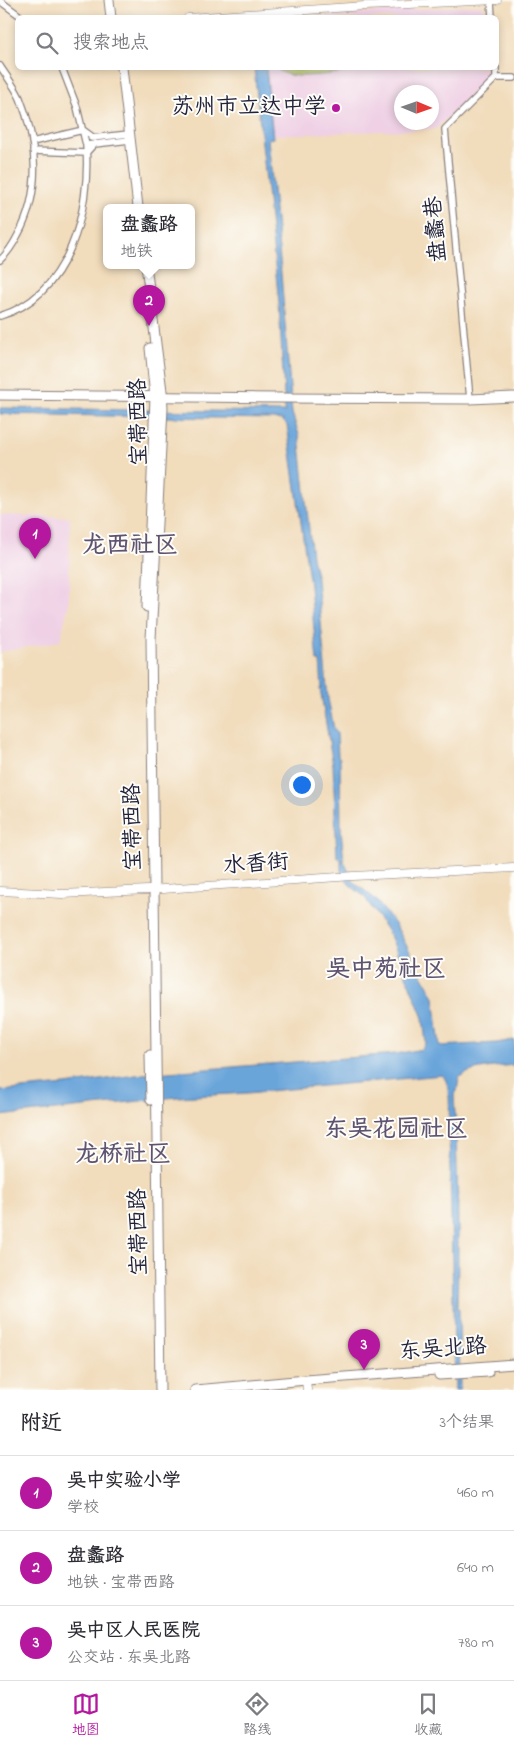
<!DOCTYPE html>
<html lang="zh">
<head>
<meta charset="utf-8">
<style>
	body { margin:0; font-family:"Indie Flower","LXGW WenKai TC",sans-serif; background:#f7f7f7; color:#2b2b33 }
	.compass { position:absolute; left:394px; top:85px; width:45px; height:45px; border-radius:50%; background:#fff; box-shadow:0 2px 8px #0003; rotate:92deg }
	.you { position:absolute; left:301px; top:784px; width:18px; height:18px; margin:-12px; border:4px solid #fff; border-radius:50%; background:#1a73e8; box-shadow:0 0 0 8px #1a73e833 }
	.badge { display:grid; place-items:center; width:32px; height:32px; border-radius:50%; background:#b5179e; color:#fff; font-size:16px; font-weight:700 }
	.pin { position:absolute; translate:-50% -41px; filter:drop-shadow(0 1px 2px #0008) }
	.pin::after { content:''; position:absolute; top:26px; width:18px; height:15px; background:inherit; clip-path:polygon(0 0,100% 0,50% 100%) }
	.popup { position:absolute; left:103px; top:204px; width:92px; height:65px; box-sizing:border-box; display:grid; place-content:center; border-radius:8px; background:#fff; filter:drop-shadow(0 1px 4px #0005); font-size:16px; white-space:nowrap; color:#7c7c81 }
	.popup b { font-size:19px; color:#2b2b33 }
	.popup::after { content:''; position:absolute; left:50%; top:100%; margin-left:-10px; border:10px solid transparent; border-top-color:#fff }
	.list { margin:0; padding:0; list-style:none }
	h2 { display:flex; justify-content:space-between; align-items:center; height:65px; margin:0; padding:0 20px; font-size:21px }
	h2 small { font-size:16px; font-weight:400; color:#7c7c81 }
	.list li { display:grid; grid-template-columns:32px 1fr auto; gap:15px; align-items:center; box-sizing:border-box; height:75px; padding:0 20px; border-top:1px solid #e1e1e2 }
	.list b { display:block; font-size:19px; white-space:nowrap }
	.list p { margin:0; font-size:16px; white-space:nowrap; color:#7c7c81 }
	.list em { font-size:16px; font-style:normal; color:#7c7c81 }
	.icon { flex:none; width:28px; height:28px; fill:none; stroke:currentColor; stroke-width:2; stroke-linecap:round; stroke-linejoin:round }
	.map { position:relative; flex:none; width:514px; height:1390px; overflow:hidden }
	.search { position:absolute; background:#fff; box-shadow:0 2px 8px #0003; left:15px; right:15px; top:15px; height:55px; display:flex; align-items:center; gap:12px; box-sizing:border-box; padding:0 18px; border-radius:8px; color:#7c7c81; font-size:19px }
	.sheet { height:290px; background:#fff }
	nav { display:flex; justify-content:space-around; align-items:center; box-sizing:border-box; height:70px; border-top:1px solid #e1e1e2; background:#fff; font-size:14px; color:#7c7c81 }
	nav a { display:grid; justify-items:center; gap:2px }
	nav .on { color:#b5179e }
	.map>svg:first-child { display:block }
</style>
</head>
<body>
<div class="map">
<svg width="514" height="1390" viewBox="0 0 514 1390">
	<rect width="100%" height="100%" fill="#fdfcf7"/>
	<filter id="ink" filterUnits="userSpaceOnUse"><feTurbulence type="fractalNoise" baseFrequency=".02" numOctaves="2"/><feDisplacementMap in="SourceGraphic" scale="10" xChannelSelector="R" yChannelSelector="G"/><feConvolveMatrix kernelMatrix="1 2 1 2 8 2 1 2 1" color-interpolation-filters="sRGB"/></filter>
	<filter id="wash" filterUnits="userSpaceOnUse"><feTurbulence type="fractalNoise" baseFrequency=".0096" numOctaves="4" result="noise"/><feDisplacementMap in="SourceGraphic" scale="20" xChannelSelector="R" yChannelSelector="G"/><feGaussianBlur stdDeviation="1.12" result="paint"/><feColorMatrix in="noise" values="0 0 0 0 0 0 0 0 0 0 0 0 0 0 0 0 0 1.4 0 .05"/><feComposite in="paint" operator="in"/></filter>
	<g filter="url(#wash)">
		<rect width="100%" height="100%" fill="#f1dcbb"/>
		<!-- built -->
		<path fill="#efd0e5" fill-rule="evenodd" d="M 481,5 L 485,9 L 486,18 L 293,18 Z
			M 267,68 L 487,68 L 488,77 L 436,129 L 272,135 ZM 402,92 L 432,92 L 432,122 L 402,122 Z
			M 0,515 L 70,517 L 69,602 L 60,641 L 0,652 Z"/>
		<!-- green -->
		<path fill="#b4c568" stroke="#6b7452" d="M 276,68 L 359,68 C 350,73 301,78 290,75 C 284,74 280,71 276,68 Z"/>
		<!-- water -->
		<path fill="#6aa5da" stroke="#46648a" d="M 254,68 L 266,68 L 273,138 L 268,139 L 280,261 L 292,413 L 299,435 L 312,557 L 317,579 L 328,699 L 334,729 L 337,734 L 338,757 L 340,758 L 341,829 L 344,862 L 354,882 L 375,899 L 395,924 L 434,997 L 440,1046 L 496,1043 L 514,1040 L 514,1065 C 499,1067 470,1067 459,1078 L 457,1091 L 454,1095 C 458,1166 459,1238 457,1309 L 459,1309 L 460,1390 L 455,1390 L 449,1128 C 449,1115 452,1083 442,1075 L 247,1093 L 177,1097 L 0,1116 L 0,1091 L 65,1085 L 143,1074 L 396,1054 L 422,1049 L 426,1043 L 423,1018 L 390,935 L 364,896 L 350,885 L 341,871 L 341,858 L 337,858 L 333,765 L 320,688 L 322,688 L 320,661 L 317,661 L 310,586 L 287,425 L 282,420 L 272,419 L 0,414 L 0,408 L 285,412 L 279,303 Z"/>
	</g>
	<g filter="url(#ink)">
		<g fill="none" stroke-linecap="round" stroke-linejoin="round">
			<defs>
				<path id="minor" d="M 491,0 L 492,18
					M 0,1 L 23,18
					M 0,66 C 7,77 15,87 20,98 C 38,142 41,193 18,235 C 13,245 8,253 0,260
					M 62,68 L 77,107 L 86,145 L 130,140
					M 496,68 L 496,78 L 514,78
					M 91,138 L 129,134
					M 32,142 L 83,130 L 94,138
					M 33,151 L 86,153 L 95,143
					M 0,316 C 70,295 91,209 86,145
					M 470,399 L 445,129 L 496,78"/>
				<path id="tertiary" d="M 188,18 L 365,6 L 497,0
					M 0,891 L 62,894 L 148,890 L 353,876 L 514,868
					M 306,1380 L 307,1390"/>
				<path id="secondary" d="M 0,395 L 282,398 L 470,399 L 514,397"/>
				<path id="primary" d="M 109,0 L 111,18
					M 122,68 L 138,207
					M 146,265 L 162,391 L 163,408 L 151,639 L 160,1390
					M 147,607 L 155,397 L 150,348
					M 150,1055 L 151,1100
					M 439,1375 L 488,1372
					M 195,1390 L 306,1380 L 514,1364"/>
			</defs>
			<!-- minor casing -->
			<use href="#minor" stroke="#8a7f7b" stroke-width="8"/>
			<!-- tertiary casing -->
			<use href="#tertiary" stroke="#8a7f7b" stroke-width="9"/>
			<!-- secondary casing -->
			<use href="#secondary" stroke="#8a7f7b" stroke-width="11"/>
			<!-- primary casing -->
			<use href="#primary" stroke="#8a7f7b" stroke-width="11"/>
			<!-- minor -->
			<use href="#minor" stroke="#fff" stroke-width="5.5"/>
			<!-- tertiary -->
			<use href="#tertiary" stroke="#fff" stroke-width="8"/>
			<!-- secondary -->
			<use href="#secondary" stroke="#fff" stroke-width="9"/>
			<!-- primary -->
			<use href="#primary" stroke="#fff" stroke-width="9"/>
		</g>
	</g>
	<!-- markers -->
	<circle fill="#b5179e" stroke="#fdfcf7" stroke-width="2" cx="336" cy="108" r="5"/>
	<g text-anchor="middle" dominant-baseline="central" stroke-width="4" stroke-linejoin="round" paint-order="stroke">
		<!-- poi labels -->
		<g font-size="22" fill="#22223b" stroke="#fdfcf7" text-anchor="end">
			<text x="326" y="108">苏州市立达中学</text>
		</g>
		<!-- street labels -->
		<g font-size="22" fill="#22223b" stroke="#fdfcf7">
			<text transform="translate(437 229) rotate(-95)">盘蠡巷</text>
			<text transform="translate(140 422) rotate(-91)">宝带西路</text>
			<text transform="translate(134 827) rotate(-91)">宝带西路</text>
			<text transform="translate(256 865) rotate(-4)">水香街</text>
			<text transform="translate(140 1232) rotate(-91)">宝带西路</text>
			<text transform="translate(443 1350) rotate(-4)">东吴北路</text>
		</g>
		<!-- neighbourhood labels -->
		<g font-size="24" font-weight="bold" fill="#5e5370" stroke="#fdfcf7">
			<text x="130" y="546">龙西社区</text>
			<text x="386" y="970">吴中苑社区</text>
			<text x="396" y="1130">东吴花园社区</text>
			<text x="123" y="1155">龙桥社区</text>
		</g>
	</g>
</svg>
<svg class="compass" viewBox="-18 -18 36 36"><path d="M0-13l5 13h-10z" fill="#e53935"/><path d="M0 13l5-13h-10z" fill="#7c7c81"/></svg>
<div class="you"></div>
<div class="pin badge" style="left:35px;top:559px">1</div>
<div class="pin badge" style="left:149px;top:326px">2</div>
<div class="popup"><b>盘蠡路</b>地铁</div>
<div class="pin badge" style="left:364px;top:1370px">3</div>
<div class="search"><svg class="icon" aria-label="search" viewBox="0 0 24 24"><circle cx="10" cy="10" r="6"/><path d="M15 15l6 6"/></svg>搜索地点</div>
</div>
<section class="sheet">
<h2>附近<small>3个结果</small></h2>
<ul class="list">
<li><span class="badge">1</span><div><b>吴中实验小学</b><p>学校</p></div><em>460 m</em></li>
<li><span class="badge">2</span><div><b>盘蠡路</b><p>地铁 · 宝带西路</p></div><em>640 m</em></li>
<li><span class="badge">3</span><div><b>吴中区人民医院</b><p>公交站 · 东吴北路</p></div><em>780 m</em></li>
</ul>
</section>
<nav>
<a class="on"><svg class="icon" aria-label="map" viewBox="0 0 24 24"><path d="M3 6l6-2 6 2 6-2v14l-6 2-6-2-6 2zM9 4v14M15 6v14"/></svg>地图</a>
<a><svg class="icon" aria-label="directions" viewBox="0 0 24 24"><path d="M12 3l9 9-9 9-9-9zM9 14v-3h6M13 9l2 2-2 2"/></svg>路线</a>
<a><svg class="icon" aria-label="saved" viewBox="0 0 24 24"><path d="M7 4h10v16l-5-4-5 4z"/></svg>收藏</a>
</nav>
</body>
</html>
